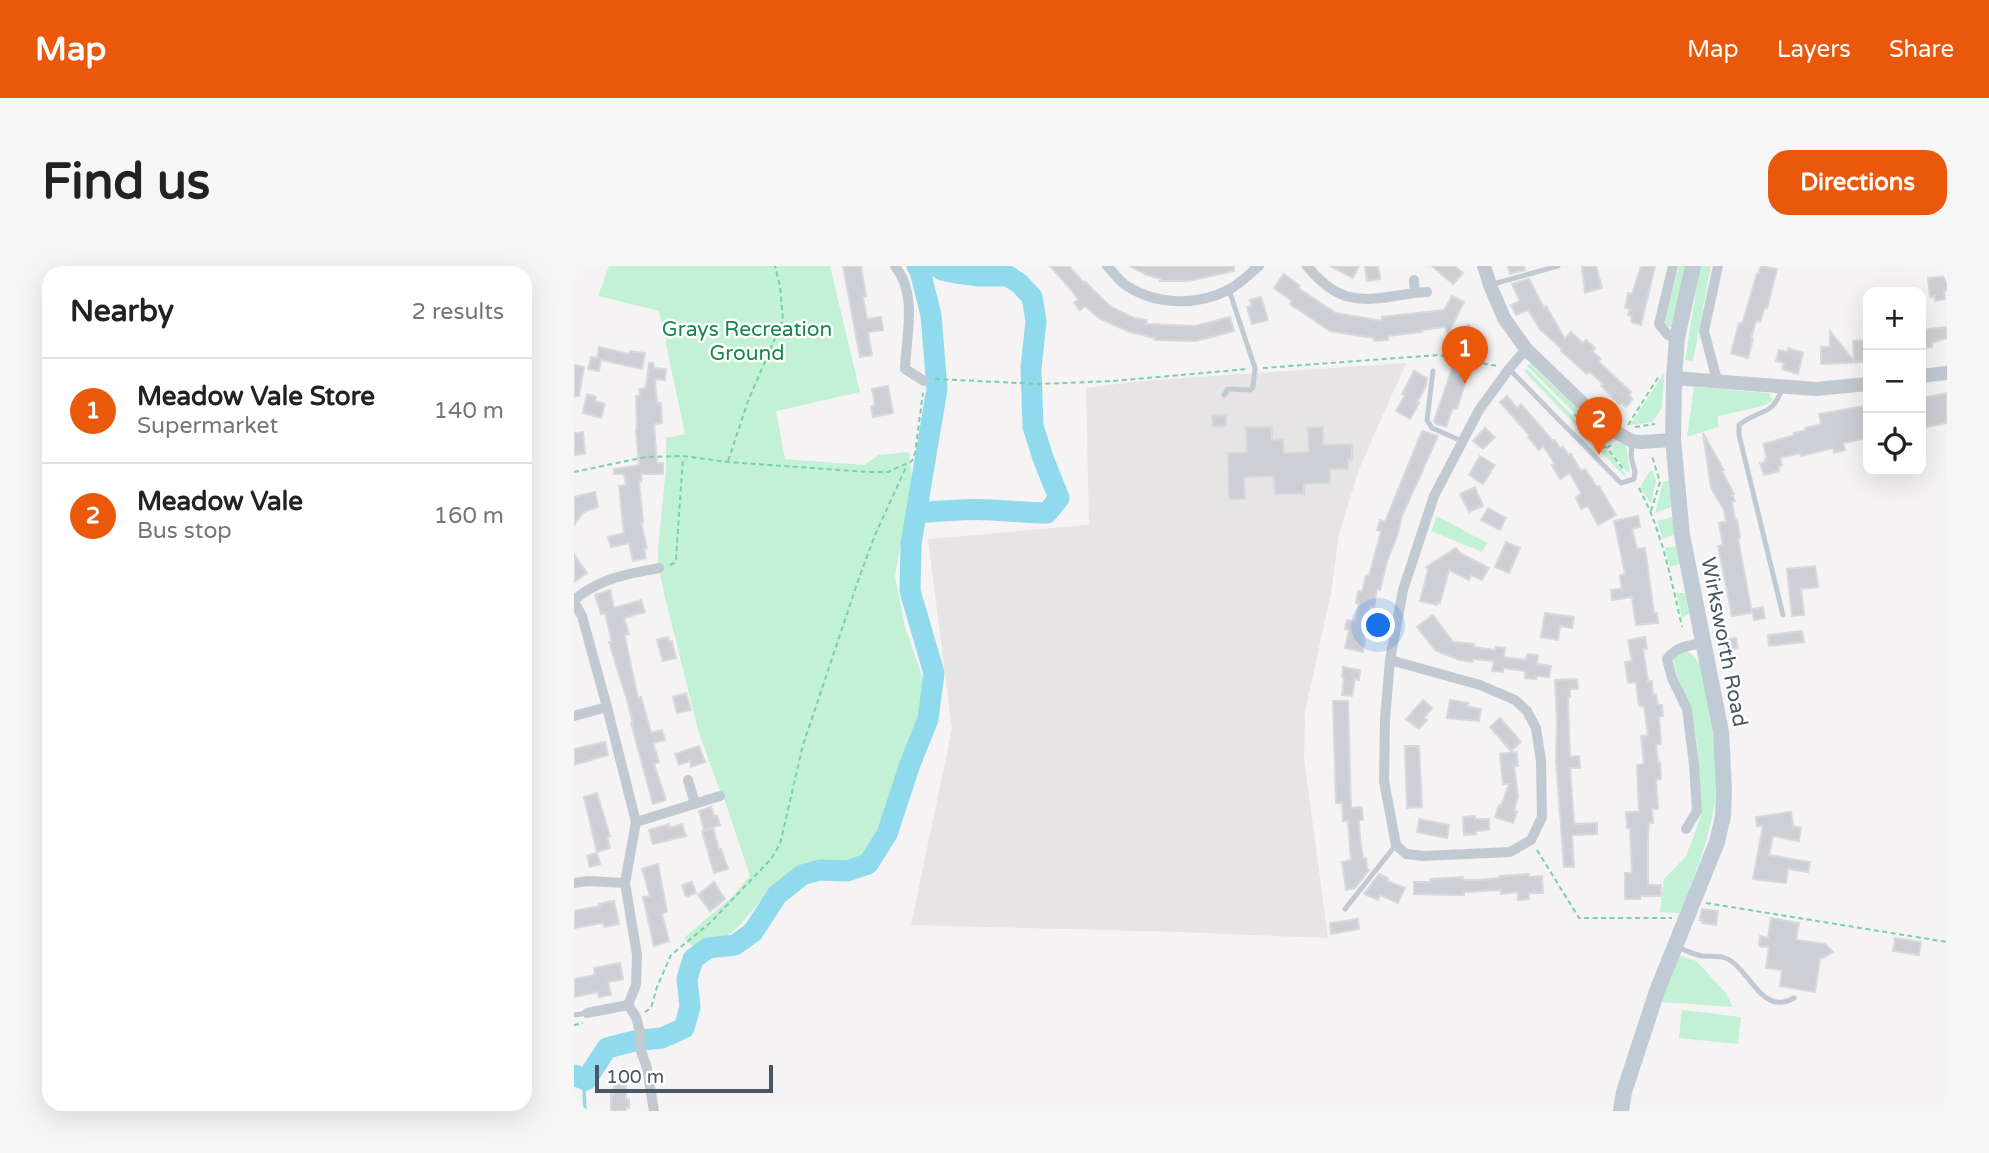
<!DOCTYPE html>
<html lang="en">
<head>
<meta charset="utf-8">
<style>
	body { margin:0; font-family:"Varela Round",sans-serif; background:#f6f6f6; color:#222 }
	.controls { position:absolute; right:21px; top:21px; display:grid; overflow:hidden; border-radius:14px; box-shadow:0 7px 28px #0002 }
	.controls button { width:63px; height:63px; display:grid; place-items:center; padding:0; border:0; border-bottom:2px solid #e0e0e0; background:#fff; color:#222; font:35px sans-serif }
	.scale { position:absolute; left:21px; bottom:18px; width:178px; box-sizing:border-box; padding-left:7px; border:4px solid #4a5661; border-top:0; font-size:19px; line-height:24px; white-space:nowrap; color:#4a5661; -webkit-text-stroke:5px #fff; paint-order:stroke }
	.you { position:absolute; left:805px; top:360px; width:24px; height:24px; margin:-18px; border:5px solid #fff; border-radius:50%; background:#1a73e8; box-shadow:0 0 0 10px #1a73e833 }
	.badge { display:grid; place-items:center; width:46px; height:46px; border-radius:50%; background:#ea580c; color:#fff; font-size:23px; font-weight:700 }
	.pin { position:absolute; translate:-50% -58px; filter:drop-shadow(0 2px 4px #0008) }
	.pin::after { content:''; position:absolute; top:37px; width:24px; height:21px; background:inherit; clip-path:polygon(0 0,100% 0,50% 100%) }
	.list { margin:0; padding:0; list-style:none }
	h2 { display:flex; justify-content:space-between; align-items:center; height:91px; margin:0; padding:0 28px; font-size:30px }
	h2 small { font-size:23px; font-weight:400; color:#767676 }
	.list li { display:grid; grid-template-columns:46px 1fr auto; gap:21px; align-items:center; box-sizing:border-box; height:105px; padding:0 28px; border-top:2px solid #e0e0e0 }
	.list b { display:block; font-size:26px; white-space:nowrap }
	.list p { margin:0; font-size:23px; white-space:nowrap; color:#767676 }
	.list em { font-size:23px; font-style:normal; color:#767676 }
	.icon { flex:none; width:38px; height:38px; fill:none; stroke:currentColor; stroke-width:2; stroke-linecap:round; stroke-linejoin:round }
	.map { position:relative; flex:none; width:1373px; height:845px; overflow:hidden; border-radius:21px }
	header { display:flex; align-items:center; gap:42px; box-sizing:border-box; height:98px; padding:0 35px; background:#ea580c; color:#fff }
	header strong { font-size:33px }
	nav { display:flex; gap:38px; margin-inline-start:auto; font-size:24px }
	.intro { display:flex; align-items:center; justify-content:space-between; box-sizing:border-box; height:168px; padding:0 42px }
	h1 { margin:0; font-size:49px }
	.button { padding:18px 32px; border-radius:21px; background:#ea580c; color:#fff; font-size:24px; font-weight:700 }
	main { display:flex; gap:42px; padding:0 42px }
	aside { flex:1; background:#fff; border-radius:21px; box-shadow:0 7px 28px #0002 }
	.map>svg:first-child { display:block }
</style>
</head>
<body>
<header>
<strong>Map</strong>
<nav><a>Map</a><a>Layers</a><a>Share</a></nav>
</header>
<div class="intro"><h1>Find us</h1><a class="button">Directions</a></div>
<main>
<aside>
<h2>Nearby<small>2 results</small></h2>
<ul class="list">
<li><span class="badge">1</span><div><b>Meadow Vale Store</b><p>Supermarket</p></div><em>140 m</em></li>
<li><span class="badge">2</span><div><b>Meadow Vale</b><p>Bus stop</p></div><em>160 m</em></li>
</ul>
</aside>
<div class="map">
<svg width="1373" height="845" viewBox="0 0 1373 845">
	<rect width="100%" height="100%" fill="#f5f3f3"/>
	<!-- education -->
	<path fill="#e6e4e5" d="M 832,97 L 785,203 L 765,268 L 757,327 L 731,445 L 730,492 L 754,672 L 607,666 L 337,659 L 378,463 L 354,273 L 515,259 L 512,122 L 567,115 Z"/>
	<!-- green -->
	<path fill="#c3f1d5" d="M 35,0 L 256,0 L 286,126 L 202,145 L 211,193 L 290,199 L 305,189 L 335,186 L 338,211 L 321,310 L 331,361 L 350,416 L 348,449 L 299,585 L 282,599 L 235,599 L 195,624 L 167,658 L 154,669 L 119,681 L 110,672 L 158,631 L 176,610 L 151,535 L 145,522 L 125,467 L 90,327 L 84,297 L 84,283 L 92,202 L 92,172 L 111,168 L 85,45 L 24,30 Z
		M 1105,0 L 1112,0 L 1098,61 L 1094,61 L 1091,58 L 1092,48 Z
		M 1126,0 L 1137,0 L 1119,95 L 1111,94 Z
		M 956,98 L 1038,175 L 1031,177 L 953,100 Z
		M 953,103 L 1040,192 L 1052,209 L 1050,210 L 950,105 Z
		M 1090,107 L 1088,142 L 1079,156 L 1056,159 Z
		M 1120,121 L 1195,127 L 1199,134 L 1189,140 L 1144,150 L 1144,161 L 1113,171 Z
		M 1046,177 L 1051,179 C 1054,187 1053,195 1056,203 L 1054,207 L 1037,185 L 1042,178 Z
		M 1078,204 L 1082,214 L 1077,238 L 1066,221 L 1075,206 Z
		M 1095,214 L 1097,241 L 1081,247 L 1089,216 Z
		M 863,250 L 913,277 L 908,286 L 857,265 Z
		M 1099,251 L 1102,268 L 1089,273 L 1083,255 Z
		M 1104,280 L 1107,298 L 1096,301 L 1091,282 Z
		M 1102,327 L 1111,327 L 1115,347 L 1108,352 Z
		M 1113,385 C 1128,393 1129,411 1132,427 C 1138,461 1145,498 1141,534 C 1136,573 1120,610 1106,647 L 1086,646 L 1090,613 L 1112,590 L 1128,547 L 1124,485 L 1119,449 L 1107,422 L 1099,393 L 1105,387 Z
		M 1104,689 L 1122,695 L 1151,726 L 1159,741 L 1087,736 Z
		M 1108,744 L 1167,751 L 1164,778 L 1105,772 Z"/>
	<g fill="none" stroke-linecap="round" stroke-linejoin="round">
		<!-- stream -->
		<path stroke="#90daee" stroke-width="3.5" d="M 11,845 L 10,824 L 12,814"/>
		<!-- river -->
		<path stroke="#90daee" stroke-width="21" d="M 342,247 C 367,245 393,242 418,244 C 437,245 454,247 473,247 L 485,232 L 469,192 L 459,160 L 457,102 L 462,55 L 458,31 L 446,18 L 434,10 L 405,10 L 382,7 L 368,4 L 362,0
			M 0,809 L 12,814 L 33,782 L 60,775 L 88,772 L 110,762 L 116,741 L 113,713 L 119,693 L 134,682 L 161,679 L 179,666 L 203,629 L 228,609 L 246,604 L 273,605 L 294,598 L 313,568 L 336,498 L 354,453 L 360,407 L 336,325 L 337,278 L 363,123 L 357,49 L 346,5 L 343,0"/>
	</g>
	<!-- building -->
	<path fill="#cdcfd5" stroke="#d7d9de" stroke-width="2" d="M 269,0 L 287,0 L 292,30 L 289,31 L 293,53 L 307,51 L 309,64 L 294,66 L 298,89 L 286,91 Z
		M 476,0 L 495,0 L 510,17 L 511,16 L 537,41 L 560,52 L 573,54 L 572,58 L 621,60 L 656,51 L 660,65 L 622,75 L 581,74 L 581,72 L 556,66 L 526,53 L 511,40 L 506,44 L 500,37 L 504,34 L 499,26 Z
		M 556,0 L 660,0 L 660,5 L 614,15 L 586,15 L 587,13 L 573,9 Z
		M 756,0 L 785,0 L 779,12 Z
		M 791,0 L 804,0 L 806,13 L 793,15 Z
		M 858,0 L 881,0 L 889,7 L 879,18 Z
		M 934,0 L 950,0 L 951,4 L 936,8 Z
		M 1008,0 L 1022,0 L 1028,22 L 1011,27 Z
		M 1067,0 L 1081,0 L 1067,59 L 1057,56 L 1058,50 L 1054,49 L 1056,43 L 1051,42 L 1054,27 L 1058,28 Z
		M 1187,0 L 1203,3 L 1193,42 L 1191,41 L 1186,56 L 1182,55 L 1177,72 L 1179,73 L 1174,92 L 1157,87 L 1165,57 L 1168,58 L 1183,8 L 1184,8 Z
		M 710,8 L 726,20 L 724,22 L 762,47 L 808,55 L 808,51 L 870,44 L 878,30 L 890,36 L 874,68 L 871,61 L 847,64 L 848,66 L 814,70 L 814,74 L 800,75 L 800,72 L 756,65 L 716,38 L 718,35 L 700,22 Z
		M 1373,10 L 1373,25 L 1370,25 L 1371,33 L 1361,35 L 1361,30 L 1356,31 L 1354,12 Z
		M 955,13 L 970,42 L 972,40 L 991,73 L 997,66 L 1009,77 L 1012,74 L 1021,82 L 1018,85 L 1027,93 L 1024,95 L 1057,126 L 1055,129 L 1059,133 L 1052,141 L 1048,137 L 1046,138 L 1027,120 L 1029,118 L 1015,105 L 1013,108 L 987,85 L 988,83 L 968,65 L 967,65 L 954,44 L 942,49 L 937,39 L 946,35 L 938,18 Z
		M 687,31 L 694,54 L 678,58 L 673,41 L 678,40 L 676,34 Z
		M 895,59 L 903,76 L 883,86 L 875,68 Z
		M 1373,61 L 1373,72 L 1358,77 L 1358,81 L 1347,83 L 1347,64 Z
		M 1256,65 L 1280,95 L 1279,75 L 1294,74 L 1292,96 L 1247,98 L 1247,81 L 1256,81 Z
		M 25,81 L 55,88 L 56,85 L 71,87 L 68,103 L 27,94 L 25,105 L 14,103 L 17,91 L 23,92 Z
		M 1214,82 L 1229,87 L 1224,108 L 1208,103 L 1210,97 L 1202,95 L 1205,84 L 1213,86 Z
		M 881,94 L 897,99 L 883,143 L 879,142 L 872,161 L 862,158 L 860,155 Z
		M 75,97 L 79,97 L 80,102 L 92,103 L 91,114 L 81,113 L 83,137 L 87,137 L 88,157 L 80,158 L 83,197 L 89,197 L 89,208 L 67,208 L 68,215 L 65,216 L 69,256 L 67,256 L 73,282 L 70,283 L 72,292 L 59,295 L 55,277 L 37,281 L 34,271 L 50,267 L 45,220 L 52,219 L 50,208 L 40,208 L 40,203 L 65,199 L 62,164 L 63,164 L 62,130 L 66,130 L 65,123 L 72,122 Z
		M 0,99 L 10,101 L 5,130 L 0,130 Z
		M 840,105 L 853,112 L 852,120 L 843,136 L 845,137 L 836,153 L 822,145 L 831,129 L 828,128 Z
		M 314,120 L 319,147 L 299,151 L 297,140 L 301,139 L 298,123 Z
		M 1373,127 L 1373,157 L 1347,162 L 1347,132 Z
		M 13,128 L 22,131 L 21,135 L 31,138 L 27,152 L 9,147 Z
		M 933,130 L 943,142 L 947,138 L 979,175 L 981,174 L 986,182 L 989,181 L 995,189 L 997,188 L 1007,205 L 1011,203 L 1023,221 L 1025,220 L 1042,249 L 1024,259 L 1014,240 L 1007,243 L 1002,232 L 1007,227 L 996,207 L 986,213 L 978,199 L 981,198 L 969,180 L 965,184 L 954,171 L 955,169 L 926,136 Z
		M 1290,140 L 1294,157 L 1291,158 L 1294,172 L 1269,177 L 1271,184 L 1260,187 L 1259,182 L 1227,190 L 1226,187 L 1206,192 L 1208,199 L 1204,201 L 1205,205 L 1190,209 L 1186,197 L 1192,196 L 1191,193 L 1193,192 L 1189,178 L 1221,169 L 1220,167 L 1231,164 L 1231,162 L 1247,158 L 1245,148 Z
		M 652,149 L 652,160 L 639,161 L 638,150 Z
		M 672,161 L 698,161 L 698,174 L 709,173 L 710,187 L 735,186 L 734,162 L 749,161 L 749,179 L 778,178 L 778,194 L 774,194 L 774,203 L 756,203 L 756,217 L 730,218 L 730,228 L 701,228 L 700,210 L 670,211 L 671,233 L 655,233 L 654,187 L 673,186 Z
		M 911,162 L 921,171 L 909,183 L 899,175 Z
		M 848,165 L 864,170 L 828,250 L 823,270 L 813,296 L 806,324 L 803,323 L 800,341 L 796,340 L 789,373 L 791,374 L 789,386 L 771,382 L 775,364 L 771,363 L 773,354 L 781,356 L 785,338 L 782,337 L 784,325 L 788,326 L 792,309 L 795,310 L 807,265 L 803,264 L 806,254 L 811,256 Z
		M 9,166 L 11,188 L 0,189 L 0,167 Z
		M 1129,167 L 1150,204 L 1148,205 L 1160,228 L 1158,229 L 1161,235 L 1158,236 L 1161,254 L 1163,253 L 1166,272 L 1164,273 L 1178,347 L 1158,350 L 1144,280 L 1149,279 L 1145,257 L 1152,255 L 1150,244 L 1137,222 Z
		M 906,190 L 921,199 L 909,218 L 895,209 Z
		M 901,221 L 909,240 L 895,246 L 886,228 Z
		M 21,226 L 24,241 L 10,246 L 0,259 L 0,231 Z
		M 914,242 L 932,252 L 926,264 L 907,254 Z
		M 1064,250 L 1066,261 L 1058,263 L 1063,283 L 1071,282 L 1080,347 L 1083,347 L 1084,357 L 1062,359 L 1058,331 L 1038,334 L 1037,324 L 1048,323 L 1046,310 L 1051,307 L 1040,255 Z
		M 932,276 L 946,282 L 935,307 L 921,301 Z
		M 882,282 L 886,287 L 915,302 L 908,314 L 897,309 L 895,314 L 875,304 L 866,337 L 864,336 L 863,339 L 846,335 L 854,304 L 852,301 Z
		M 0,288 L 13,307 L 0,316 Z
		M 1241,300 L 1244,321 L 1227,323 L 1230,349 L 1218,350 L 1213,303 Z
		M 36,324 L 40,342 L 67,334 L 71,346 L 50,352 L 55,368 L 51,369 L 53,381 L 64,432 L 67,431 L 77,467 L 88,464 L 91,474 L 79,477 L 85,496 L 80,498 L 92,534 L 79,538 L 57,457 L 59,457 L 53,434 L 35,376 L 38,376 L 31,347 L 27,348 L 21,329 Z
		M 1189,341 L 1191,352 L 1180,354 L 1178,343 Z
		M 971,347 L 1000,351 L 998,362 L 986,360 L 984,374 L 967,371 Z
		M 859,349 L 879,376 L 900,378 L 900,381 L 921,384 L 922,381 L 931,382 L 930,391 L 952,394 L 953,388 L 964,389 L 963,398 L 977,400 L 975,411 L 962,410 L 962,413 L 951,412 L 951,405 L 929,402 L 929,406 L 918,405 L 920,395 L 899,393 L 899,396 L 886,394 L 862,385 L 843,361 Z
		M 1228,365 L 1230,376 L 1195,380 L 1194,369 Z
		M 94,371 L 95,376 L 98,375 L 102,392 L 89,395 L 83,374 Z
		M 1071,371 L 1073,383 L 1069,383 L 1074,416 L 1078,415 L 1079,429 L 1082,428 L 1084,439 L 1088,439 L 1089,450 L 1085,451 L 1087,478 L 1082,479 L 1084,497 L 1086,497 L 1087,513 L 1082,514 L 1084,543 L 1078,543 L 1079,557 L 1075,557 L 1074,570 L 1074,619 L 1087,619 L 1087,630 L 1066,630 L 1066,633 L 1051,633 L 1051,607 L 1058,607 L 1056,562 L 1053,562 L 1052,546 L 1065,546 L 1063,499 L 1070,498 L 1067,470 L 1074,469 L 1070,440 L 1065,440 L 1062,416 L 1054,417 L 1051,396 L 1058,395 L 1054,374 Z
		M 1162,372 L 1164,382 L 1151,386 L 1148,374 Z
		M 769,401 L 786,404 L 785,414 L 781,413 L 778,430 L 768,429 L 770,412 L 768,411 Z
		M 1003,413 L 1004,423 L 996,423 L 996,431 L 994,431 L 996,491 L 1005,490 L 1006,502 L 996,502 L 1000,558 L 1023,557 L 1023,568 L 998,569 L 1000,601 L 990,601 L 982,494 L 983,456 L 981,414 Z
		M 112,427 L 117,444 L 103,447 L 99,431 Z
		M 849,434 L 858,442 L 850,452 L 853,454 L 845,463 L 832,453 Z
		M 876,434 L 894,437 L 893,440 L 907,443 L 905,455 L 873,452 Z
		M 759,435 L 774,435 L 777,542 L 788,541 L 789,554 L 785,554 L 786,572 L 789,592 L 792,592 L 793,603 L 795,604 L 781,622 L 772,624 L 768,596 L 777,594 L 774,555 L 769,555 L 768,537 L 762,537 Z
		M 926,452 L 947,476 L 937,485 L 916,461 Z
		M 31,476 L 34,489 L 0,499 L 0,483 Z
		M 125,480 L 131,496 L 117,501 L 116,495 L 105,499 L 101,488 Z
		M 831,480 L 845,480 L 848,541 L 833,542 Z
		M 943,486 L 944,500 L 940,500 L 944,531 L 940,544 L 943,546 L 939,557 L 921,551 L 925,539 L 927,540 L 935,518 L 929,518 L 926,488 Z
		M 23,527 L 36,570 L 33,571 L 36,582 L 23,586 L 10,531 Z
		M 137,541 L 140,550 L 143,550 L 146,559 L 130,564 L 125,545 Z
		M 1217,546 L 1219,560 L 1227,562 L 1225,575 L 1199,570 L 1195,589 L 1236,596 L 1234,606 L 1214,603 L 1212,617 L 1179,613 L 1189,560 L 1183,560 L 1182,551 Z
		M 901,550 L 901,553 L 915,553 L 915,564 L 901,565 L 902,568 L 890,569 L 889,551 Z
		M 845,553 L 875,559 L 873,572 L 843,566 Z
		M 95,558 L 96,562 L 108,558 L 112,570 L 79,578 L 75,564 Z
		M 139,562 L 145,583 L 147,583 L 154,603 L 140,607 L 128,565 Z
		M 23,587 L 26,598 L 16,601 L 13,590 Z
		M 84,598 L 93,646 L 88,648 L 95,675 L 80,680 L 69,631 L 76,630 L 68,603 Z
		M 805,608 L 814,612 L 813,615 L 831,622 L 824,637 L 806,629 L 804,634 L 790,628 Z
		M 955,608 L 955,611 L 968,610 L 969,627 L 955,627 L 955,633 L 944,634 L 944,626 L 927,628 L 927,624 L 890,626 L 890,629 L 879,629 L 840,628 L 840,616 L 856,616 L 856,613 L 889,611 L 889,614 L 905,614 L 926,612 L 926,610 Z
		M 118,616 L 122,627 L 112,631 L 108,619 Z
		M 140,616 L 151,633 L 136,645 L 124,629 Z
		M 40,635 L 45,658 L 30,661 L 29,657 L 0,662 L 0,645 L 26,640 L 25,638 Z
		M 1128,643 L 1144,645 L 1142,659 L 1128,657 L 1129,654 L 1126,654 Z
		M 1197,652 L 1225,657 L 1222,674 L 1251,678 L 1259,686 L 1249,692 L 1246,692 L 1241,726 L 1206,720 L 1208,704 L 1192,702 L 1195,681 L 1185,680 L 1186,670 L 1194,672 Z
		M 784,653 L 785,663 L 757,668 L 756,657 Z
		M 1321,672 L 1347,676 L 1345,689 L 1319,685 Z
		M 46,697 L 49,713 L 34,716 L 37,729 L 25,731 L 24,726 L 0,731 L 0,713 L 21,709 L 20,702 Z
		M 40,817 L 52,817 L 52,833 L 55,833 L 55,842 L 52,842 L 52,845 L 37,845 L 37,828 L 40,828 Z"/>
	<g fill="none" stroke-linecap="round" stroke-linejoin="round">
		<!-- path -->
		<path stroke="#7ad0a6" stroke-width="2" stroke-dasharray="5 3.5" stroke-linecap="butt" d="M 689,102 L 865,89 L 923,100
			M 361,113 L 466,118 L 540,115 L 673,103
			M 1000,148 L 1032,182
			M 1054,159 L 1085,110
			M 1061,161 L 1081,158
			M 1037,179 L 1033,182 L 1050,204
			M 154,195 L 174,135 L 209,54 L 206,20 L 201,0
			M 0,206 L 72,191 L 109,190 L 154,196 L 294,206 L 314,206 L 338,195 L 341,187 L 349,127
			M 1065,222 C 1088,265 1097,313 1108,361
			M 1077,245 L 1086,216 L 1078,190
			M 96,299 L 100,297 L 102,293 L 109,192
			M 963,584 L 1005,652 L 1098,652
			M 1132,637 L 1373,676
			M 71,746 L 77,742 L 83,721 L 97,689 L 136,657 L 197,593 L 206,578 L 229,479 L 285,312 L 301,269 L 333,199
			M 0,759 L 9,757"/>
		<!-- service -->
		<path stroke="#c1cad2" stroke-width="5" d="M 919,18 L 984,0
			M 935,103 L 1047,217 L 1060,213 L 1061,206 L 1057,191 L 1058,177
			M 859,105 L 853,154 L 858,162 L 888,175
			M 1208,122 C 1199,151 1186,142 1165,159 L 1165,169 L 1209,349
			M 650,129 L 654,123 L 676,124 L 679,121 L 681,102 L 655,24
			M 771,643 L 821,580
			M 1103,681 C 1111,684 1120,689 1129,690 C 1136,691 1144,689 1151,692 C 1176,701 1186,751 1220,732
			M 0,749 L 13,747"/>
		<!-- minor -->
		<path stroke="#c1cad2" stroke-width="10" d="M 321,0 C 344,28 332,70 331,103 L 350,115
			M 533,0 C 539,6 545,15 553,20 C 582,39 623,40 654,24 C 666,18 675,8 685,0
			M 733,0 C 768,43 793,34 841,27
			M 1099,0 L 1085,58 L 1094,69 L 1103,72
			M 840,14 L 841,27 L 853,26
			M 1143,114 L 1130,65 L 1144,0
			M 0,334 C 28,311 51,309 85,302
			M 0,336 L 8,350 L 33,441 L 62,556 L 51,617 L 63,689 L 62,719 L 54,739 L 13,747
			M 816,394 L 906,419 L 941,434 L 953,445 L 962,462 L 967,495 L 968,551 L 957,574 L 936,586 L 849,590 L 832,588 L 822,579 L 810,515 L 811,453 L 816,394 L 829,324 L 860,230 L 905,144 L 935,103 L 952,83
			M 0,450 L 33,441
			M 114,514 L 121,538
			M 62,556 L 146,530
			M 1112,563 L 1123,545 L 1120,498 L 1113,443 L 1098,412 L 1093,393 C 1102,381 1115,379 1129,377
			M 0,617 L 14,615 L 51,617
			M 54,739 L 62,751 L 67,770 L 67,785 L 73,802 L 80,845"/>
		<!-- tertiary -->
		<path stroke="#c1cad2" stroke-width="14" d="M 910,0 L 916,19 L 930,52 L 952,83 L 1033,161 L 1058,175 L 1067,176 L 1099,174
			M 1347,110 L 1373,107
			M 1100,112 L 1241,123 L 1294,118"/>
		<!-- secondary -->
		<path stroke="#c1cbd6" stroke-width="16" d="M 1047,845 L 1050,826 L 1083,725 L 1143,576 L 1149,550 L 1150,524 L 1147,466 L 1108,269 L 1099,174 L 1100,112 L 1103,72 L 1119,0"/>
	</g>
	<g text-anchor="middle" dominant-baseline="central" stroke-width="5" stroke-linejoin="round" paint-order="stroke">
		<!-- park labels -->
		<g font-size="21" fill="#17864f" stroke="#fff">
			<text x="173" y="63">Grays Recreation<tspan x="173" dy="24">Ground</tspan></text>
		</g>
		<!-- street labels -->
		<g font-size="21" fill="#4a5661" stroke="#fff">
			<text transform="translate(1150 376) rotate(79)">Wirksworth Road</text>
		</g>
	</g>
</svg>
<div class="controls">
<button>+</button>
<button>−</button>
<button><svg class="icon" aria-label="locate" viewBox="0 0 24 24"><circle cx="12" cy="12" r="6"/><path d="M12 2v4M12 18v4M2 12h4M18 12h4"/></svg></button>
</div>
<div class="scale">100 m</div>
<div class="you"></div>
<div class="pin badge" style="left:891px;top:118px">1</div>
<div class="pin badge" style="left:1025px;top:189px">2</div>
</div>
</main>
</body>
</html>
